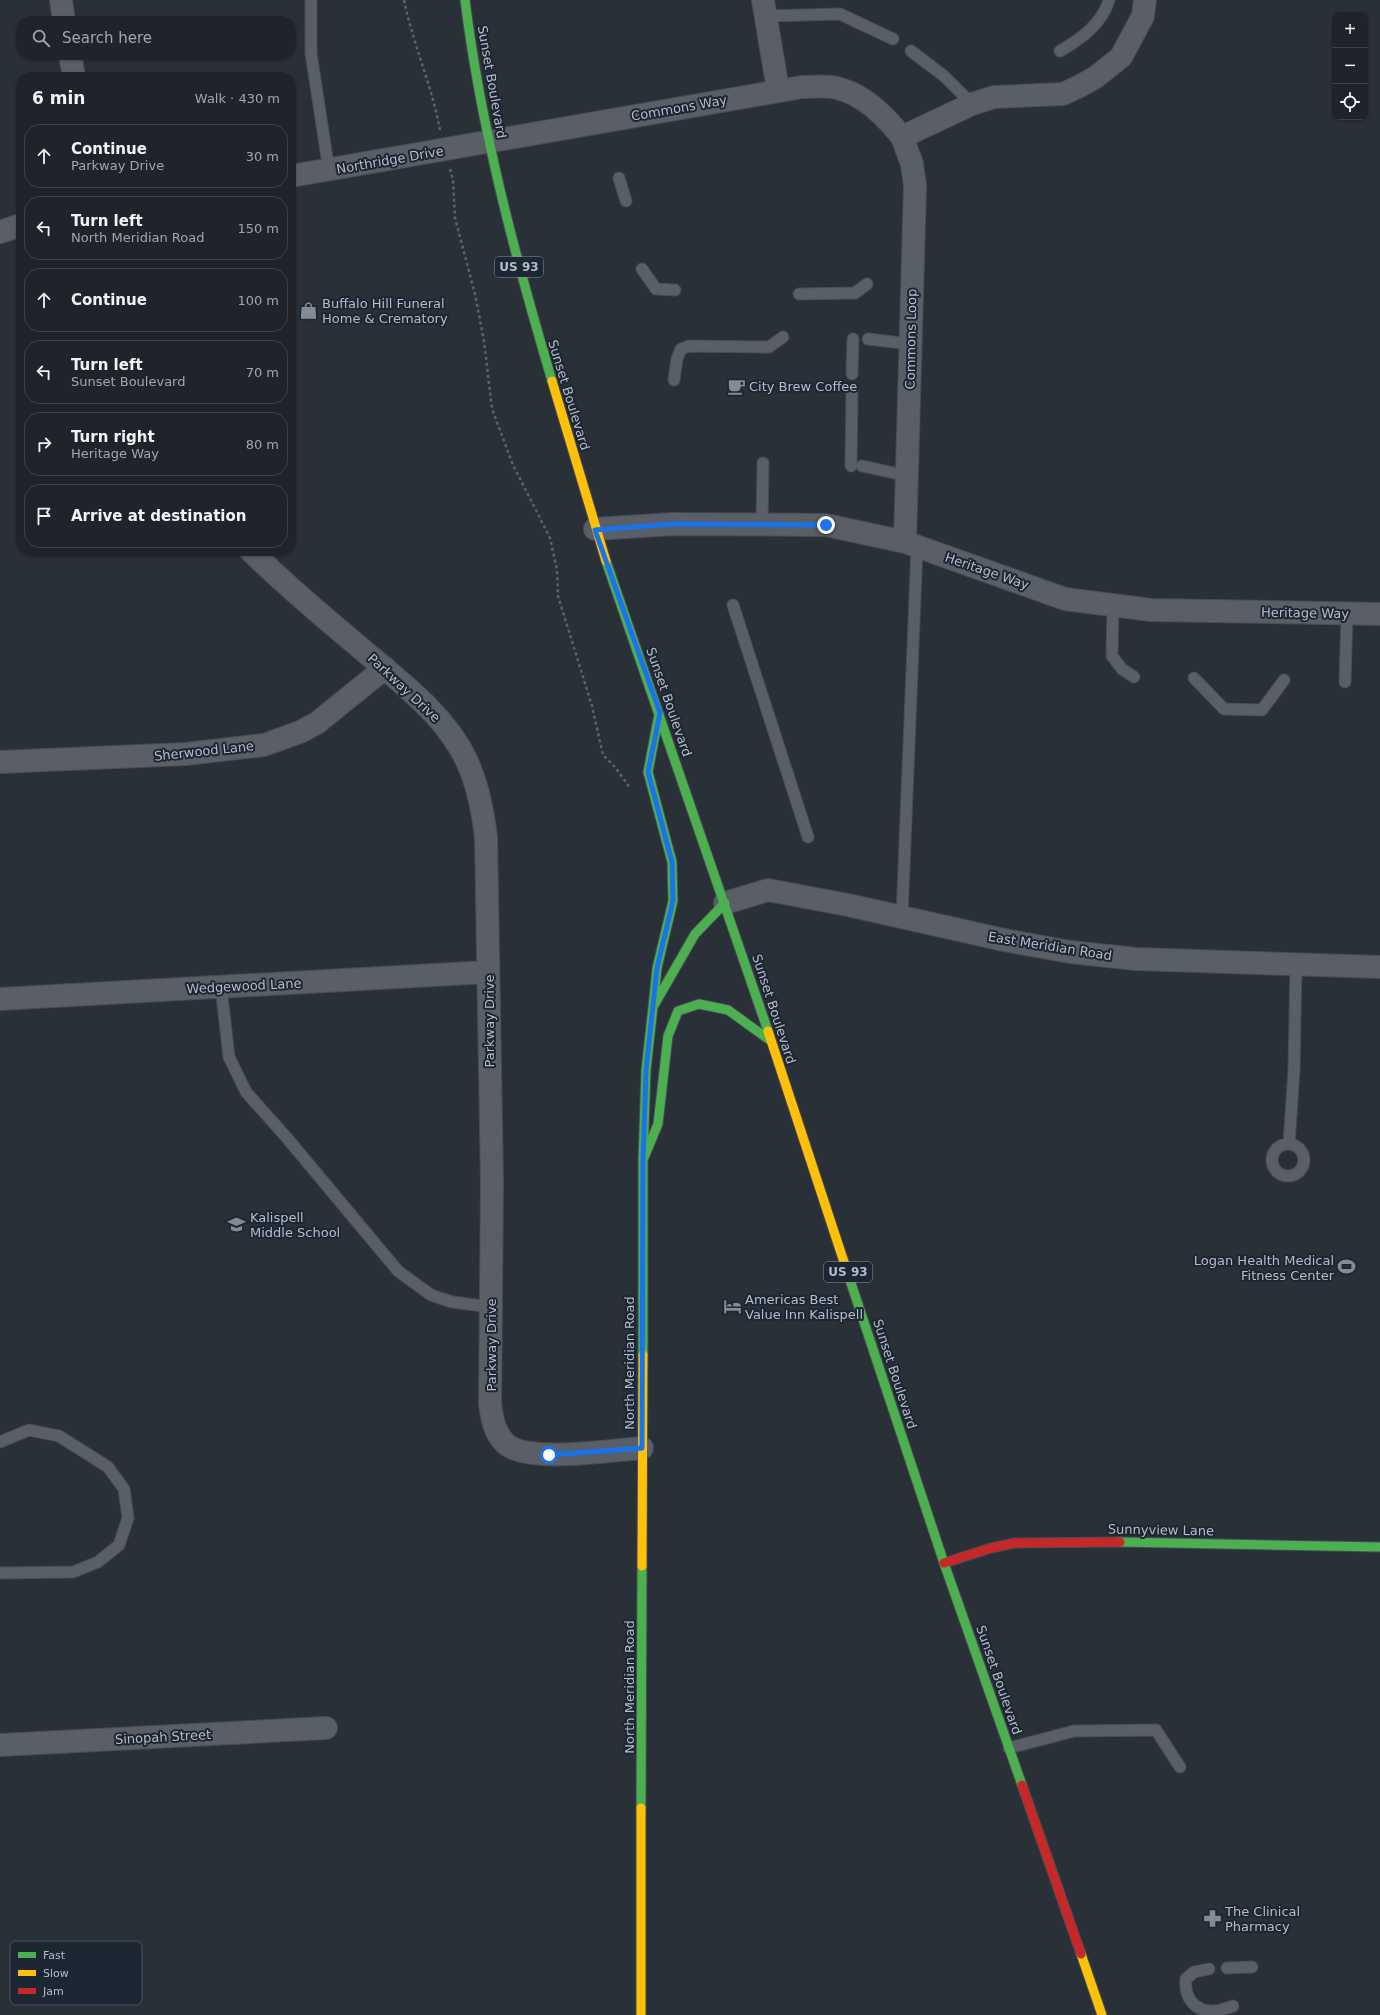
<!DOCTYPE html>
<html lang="en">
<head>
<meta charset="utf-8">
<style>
	body { margin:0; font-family:"DejaVu Sans",sans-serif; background:#2d3036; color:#f1f3f6 }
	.controls { position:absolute; right:12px; top:12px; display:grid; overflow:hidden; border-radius:8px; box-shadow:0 1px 3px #0004 }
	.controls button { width:36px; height:36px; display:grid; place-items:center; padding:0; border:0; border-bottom:1px solid #3d4147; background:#20242a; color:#f1f3f6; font:20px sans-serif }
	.stop { position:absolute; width:12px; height:12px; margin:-9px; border:3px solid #1a73e8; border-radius:50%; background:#fff }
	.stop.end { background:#1a73e8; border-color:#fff; box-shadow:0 1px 4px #0008 }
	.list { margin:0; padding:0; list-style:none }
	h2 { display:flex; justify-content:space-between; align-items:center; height:52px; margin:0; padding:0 16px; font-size:17px }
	h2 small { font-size:13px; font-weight:400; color:#a2a4a8 }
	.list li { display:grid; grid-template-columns:26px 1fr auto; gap:12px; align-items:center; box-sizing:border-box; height:64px; margin:0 8px 8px; padding:0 8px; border:1px solid #3d4147; border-radius:16px }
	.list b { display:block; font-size:15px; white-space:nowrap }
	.list p { margin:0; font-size:13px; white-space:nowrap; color:#a2a4a8 }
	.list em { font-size:13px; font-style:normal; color:#a2a4a8 }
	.icon { flex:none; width:22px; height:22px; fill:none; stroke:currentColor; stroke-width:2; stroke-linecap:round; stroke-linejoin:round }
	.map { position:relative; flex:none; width:1380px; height:2015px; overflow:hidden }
	.search { position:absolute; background:#20242a; box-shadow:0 1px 3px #0004; left:16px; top:16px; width:280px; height:44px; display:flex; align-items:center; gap:10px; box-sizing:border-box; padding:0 14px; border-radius:16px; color:#a2a4a8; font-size:15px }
	.panel { position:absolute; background:#20242a; box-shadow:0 1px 3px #0004; left:16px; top:72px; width:280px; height:484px; border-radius:16px }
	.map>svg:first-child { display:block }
</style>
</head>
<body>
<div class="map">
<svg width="1380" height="2015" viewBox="0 0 1380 2015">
	<rect width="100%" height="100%" fill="#2a3038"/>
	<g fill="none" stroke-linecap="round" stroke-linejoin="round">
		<defs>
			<path id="lane" d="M 311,0 L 311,53 L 329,171
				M 766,16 L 840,14 L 893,39
				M 911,51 L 944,76 L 972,104
				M 1060,51 C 1081,39 1102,24 1109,0
				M 619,178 L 626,201
				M 642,269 L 656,289 L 675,290
				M 799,294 L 855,293 L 867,284
				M 868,339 L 910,344
				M 852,374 L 853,339
				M 674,380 L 677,359 L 681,349 L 689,346 L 769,347 L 783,337
				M 851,466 L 852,390
				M 862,466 L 908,476
				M 762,525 L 763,463
				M 733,605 L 808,837
				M 1113,605 L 1112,656 L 1122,669 L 1134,677
				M 1194,678 L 1224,709 L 1262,710 L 1284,680
				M 1345,682 L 1347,614
				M 902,917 L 917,547
				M 221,987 L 229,1057 L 246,1092 L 287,1138 L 398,1271 L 431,1295 L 452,1302 L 491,1307
				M 1289,1144 L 1294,1070 L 1296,965
				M1272 1160a16 16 0 1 1 32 0a16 16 0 1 1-32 0Z
				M 0,1442 L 29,1430 L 59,1436 L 108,1467 L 124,1489 L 128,1518 L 119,1545 L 98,1562 L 73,1572 L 0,1573
				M 1009,1748 L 1074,1731 L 1156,1730 L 1180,1767
				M 1227,1968 L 1252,1967
				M 1209,1969 L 1194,1972 L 1186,1979 C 1184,1996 1193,2010 1211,2011 C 1218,2012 1227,2008 1233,2006"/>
			<path id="street" d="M 61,0 L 64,21
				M 763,0 L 778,90
				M 70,55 L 74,77
				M 902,137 L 912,164 L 915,186 L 905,542
				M 291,176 L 802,87 C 812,87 823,86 833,87 C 863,93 884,115 902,137 L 972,104 L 994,97 L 1063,94 L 1080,86 L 1096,77 L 1121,57 L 1143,16 L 1145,0
				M 0,232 L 21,225
				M 595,529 L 673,524 L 826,525 L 905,542 L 1065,599 L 1151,610 L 1380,614
				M 251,551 C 289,589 330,622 371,657 C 403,684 438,711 460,748 C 476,775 482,806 486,837 L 492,1183 L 490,1404 C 492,1418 494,1432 505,1443 C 525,1464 613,1450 642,1448
				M 0,762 L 186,754 L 264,745 L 300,732 L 317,723 L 385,668
				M 725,903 L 768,890 L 848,905 L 1004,940 L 1070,952 L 1136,959 L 1380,967
				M 0,999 L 488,972
				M 0,1745 L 326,1728"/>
			<path id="fast" d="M 465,0 C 481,129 515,256 552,381
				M 606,561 L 768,1031
				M 653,1007 L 657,968 L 673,901 L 672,862 L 648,772 L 659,714
				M 643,1160 L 658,1124 L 668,1036 L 678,1011 L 699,1004 L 728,1010 L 771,1041
				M 844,1262 L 944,1563 L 1022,1785
				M 643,1355 L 643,1160 L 646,1070 L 653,1007 L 695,934 L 725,903
				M 1120,1542 L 1380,1547
				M 641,1808 L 642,1566"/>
			<path id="slow" d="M 552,381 L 606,561
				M 768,1031 L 844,1262
				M 642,1566 L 643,1355
				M 1081,1954 L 1102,2015
				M 641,2015 L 641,1808"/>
			<path id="jam" d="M 944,1563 L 991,1548 L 1015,1543 L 1120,1542
				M 1022,1785 L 1081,1954"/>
		</defs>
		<!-- lane casing -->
		<use href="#lane" stroke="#484c53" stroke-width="13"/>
		<!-- street casing -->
		<use href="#street" stroke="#484c53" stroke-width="24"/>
		<!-- fast casing -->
		<use href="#fast" stroke="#484c53" stroke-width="11"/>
		<!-- slow casing -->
		<use href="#slow" stroke="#484c53" stroke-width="11"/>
		<!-- jam casing -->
		<use href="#jam" stroke="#484c53" stroke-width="11"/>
		<!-- path -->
		<path stroke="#5d636a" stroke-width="2.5" stroke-dasharray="3 3" stroke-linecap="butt" d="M 404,0 C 413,44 432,86 440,130
			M 450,169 L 453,180 L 455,218 L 475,294 L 484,341 L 492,409 L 513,465 L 550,538 L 557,570 L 558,596 L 592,706 L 603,755 L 615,767 L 630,788"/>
		<!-- lane -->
		<use href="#lane" stroke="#5a5e66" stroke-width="11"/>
		<!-- street -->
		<use href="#street" stroke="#5a5e66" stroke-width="22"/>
		<!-- fast -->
		<use href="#fast" stroke="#4caf50" stroke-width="9"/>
		<!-- slow -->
		<use href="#slow" stroke="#ffc107" stroke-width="9"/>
		<!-- jam -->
		<use href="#jam" stroke="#c62828" stroke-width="9"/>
	</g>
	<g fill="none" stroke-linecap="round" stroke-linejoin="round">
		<!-- route -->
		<path stroke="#1a73e8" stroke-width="5" d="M 549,1455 L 642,1448 L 643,1160 L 646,1070 L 657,968 L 673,901 L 672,862 L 648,772 L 660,713 L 595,530 L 673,524 L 826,525"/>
	</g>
	<!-- icons -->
	<defs>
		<symbol id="shop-bare" viewBox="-9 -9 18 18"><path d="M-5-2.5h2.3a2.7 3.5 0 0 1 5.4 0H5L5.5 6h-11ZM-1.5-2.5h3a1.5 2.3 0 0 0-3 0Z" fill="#848b96" stroke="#1d2633" stroke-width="2.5" paint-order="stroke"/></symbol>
		<symbol id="cafe-bare" viewBox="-9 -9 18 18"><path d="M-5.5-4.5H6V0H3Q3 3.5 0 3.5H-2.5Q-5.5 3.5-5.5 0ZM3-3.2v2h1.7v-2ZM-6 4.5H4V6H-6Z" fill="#848b96" stroke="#1d2633" stroke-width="2.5" paint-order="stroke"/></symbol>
		<symbol id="school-bare" viewBox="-9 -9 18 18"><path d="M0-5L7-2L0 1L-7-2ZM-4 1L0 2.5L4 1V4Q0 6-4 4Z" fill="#848b96" stroke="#1d2633" stroke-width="2.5" paint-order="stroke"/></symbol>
		<symbol id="stadium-bare" viewBox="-9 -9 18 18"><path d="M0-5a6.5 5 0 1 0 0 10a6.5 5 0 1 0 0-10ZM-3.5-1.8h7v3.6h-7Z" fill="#848b96" stroke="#1d2633" stroke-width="2.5" paint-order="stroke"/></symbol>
		<symbol id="hotel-bare" viewBox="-9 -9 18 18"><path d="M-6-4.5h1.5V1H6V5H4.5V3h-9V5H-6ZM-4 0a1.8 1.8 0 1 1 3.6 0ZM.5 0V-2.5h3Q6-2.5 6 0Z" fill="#848b96" stroke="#1d2633" stroke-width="2.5" paint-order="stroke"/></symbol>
		<symbol id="pharmacy-bare" viewBox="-9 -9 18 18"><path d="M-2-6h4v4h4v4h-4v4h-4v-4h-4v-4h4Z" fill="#848b96" stroke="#1d2633" stroke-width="2.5" paint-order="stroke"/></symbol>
	</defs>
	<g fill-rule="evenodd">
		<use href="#shop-bare" x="296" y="298" width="25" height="25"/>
		<use href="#cafe-bare" x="724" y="374" width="25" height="25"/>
		<use href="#school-bare" x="224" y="1212" width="25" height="25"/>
		<use href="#stadium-bare" x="1334" y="1254" width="25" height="25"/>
		<use href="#hotel-bare" x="720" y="1294" width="25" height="25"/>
		<use href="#pharmacy-bare" x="1200" y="1906" width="25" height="25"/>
	</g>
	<g text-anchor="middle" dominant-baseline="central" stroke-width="4" stroke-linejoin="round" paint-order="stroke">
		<!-- shield labels -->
		<g fill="#1d2633" stroke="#878f9c" stroke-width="1">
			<rect x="495" y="257" width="48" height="20" rx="3"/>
			<rect x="824" y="1262" width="48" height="20" rx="3"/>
		</g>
		<g font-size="12" font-weight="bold" fill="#b4bcc9">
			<text x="519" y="267">US 93</text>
			<text x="848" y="1272">US 93</text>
		</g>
		<!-- street labels -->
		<g font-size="13" fill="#b4bcc9" stroke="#1d2633">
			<text transform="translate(492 82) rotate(80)">Sunset Boulevard</text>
			<text transform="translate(679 108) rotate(-10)">Commons Way</text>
			<text transform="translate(390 160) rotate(-10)">Northridge Drive</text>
			<text transform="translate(911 339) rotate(-89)">Commons Loop</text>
			<text transform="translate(569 395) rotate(73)">Sunset Boulevard</text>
			<text transform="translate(987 571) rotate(19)">Heritage Way</text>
			<text transform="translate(1305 613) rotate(1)">Heritage Way</text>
			<text transform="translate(404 688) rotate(43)">Parkway Drive</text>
			<text transform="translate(669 702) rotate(71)">Sunset Boulevard</text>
			<text transform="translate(204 751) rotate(-6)">Sherwood Lane</text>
			<text transform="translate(1050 946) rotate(9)">East Meridian Road</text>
			<text transform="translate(244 986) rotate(-3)">Wedgewood Lane</text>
			<text transform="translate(774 1009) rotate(72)">Sunset Boulevard</text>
			<text transform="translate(489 1021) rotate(-90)">Parkway Drive</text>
			<text transform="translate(491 1345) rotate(-90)">Parkway Drive</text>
			<text transform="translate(629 1363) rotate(-90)">North Meridian Road</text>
			<text transform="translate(895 1374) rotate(72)">Sunset Boulevard</text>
			<text transform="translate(1161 1530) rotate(1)">Sunnyview Lane</text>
			<text transform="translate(999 1680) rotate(71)">Sunset Boulevard</text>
			<text transform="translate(629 1687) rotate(-90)">North Meridian Road</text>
			<text transform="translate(163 1737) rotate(-3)">Sinopah Street</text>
		</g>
		<!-- poi labels -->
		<g font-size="13" fill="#b4bcc9" stroke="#1d2633" text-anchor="start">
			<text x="322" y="303">Buffalo Hill Funeral<tspan x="322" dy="15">Home &amp; Crematory</tspan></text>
			<text x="749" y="386">City Brew Coffee</text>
			<text x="250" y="1217">Kalispell<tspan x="250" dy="15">Middle School</tspan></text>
			<text x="1334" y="1260" text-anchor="end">Logan Health Medical<tspan x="1334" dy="15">Fitness Center</tspan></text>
			<text x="745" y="1299">Americas Best<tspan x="745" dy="15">Value Inn Kalispell</tspan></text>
			<text x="1225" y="1911">The Clinical<tspan x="1225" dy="15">Pharmacy</tspan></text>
		</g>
	</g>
	<!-- legend -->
	<rect x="10" y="1941" width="132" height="64" rx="6" fill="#1d2633" stroke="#4a5360" stroke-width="1"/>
	<rect x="18" y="1952" width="18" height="6" fill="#4caf50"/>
	<rect x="18" y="1970" width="18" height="6" fill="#ffc107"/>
	<rect x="18" y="1988" width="18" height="6" fill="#c62828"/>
	<g font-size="11" fill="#b4bcc9">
		<text x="43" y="1959">Fast</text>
		<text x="43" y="1977">Slow</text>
		<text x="43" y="1995">Jam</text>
	</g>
</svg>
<div class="controls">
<button>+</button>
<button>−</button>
<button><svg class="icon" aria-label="locate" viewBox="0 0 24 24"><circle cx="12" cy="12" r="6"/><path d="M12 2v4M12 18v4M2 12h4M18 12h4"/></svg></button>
</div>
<div class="stop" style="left:549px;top:1455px"></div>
<div class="stop end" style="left:826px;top:525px"></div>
<div class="search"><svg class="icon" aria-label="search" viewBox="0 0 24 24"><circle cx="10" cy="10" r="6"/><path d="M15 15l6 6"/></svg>Search here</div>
<section class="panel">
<h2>6 min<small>Walk · 430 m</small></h2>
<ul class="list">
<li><svg class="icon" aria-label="ahead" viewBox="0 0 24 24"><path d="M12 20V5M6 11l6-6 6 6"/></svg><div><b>Continue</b><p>Parkway Drive</p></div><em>30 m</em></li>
<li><svg class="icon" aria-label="left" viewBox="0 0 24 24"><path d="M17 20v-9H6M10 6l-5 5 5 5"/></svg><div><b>Turn left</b><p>North Meridian Road</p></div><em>150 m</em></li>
<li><svg class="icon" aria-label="ahead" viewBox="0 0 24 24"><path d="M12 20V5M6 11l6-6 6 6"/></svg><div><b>Continue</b></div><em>100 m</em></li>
<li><svg class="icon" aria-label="left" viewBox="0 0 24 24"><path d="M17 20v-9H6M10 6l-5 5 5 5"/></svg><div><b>Turn left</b><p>Sunset Boulevard</p></div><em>70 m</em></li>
<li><svg class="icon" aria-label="right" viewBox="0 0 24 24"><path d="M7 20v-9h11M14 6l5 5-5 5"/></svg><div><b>Turn right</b><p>Heritage Way</p></div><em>80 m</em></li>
<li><svg class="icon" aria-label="arrive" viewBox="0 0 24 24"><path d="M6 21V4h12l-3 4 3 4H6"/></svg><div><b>Arrive at destination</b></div></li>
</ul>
</section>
</div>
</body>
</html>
